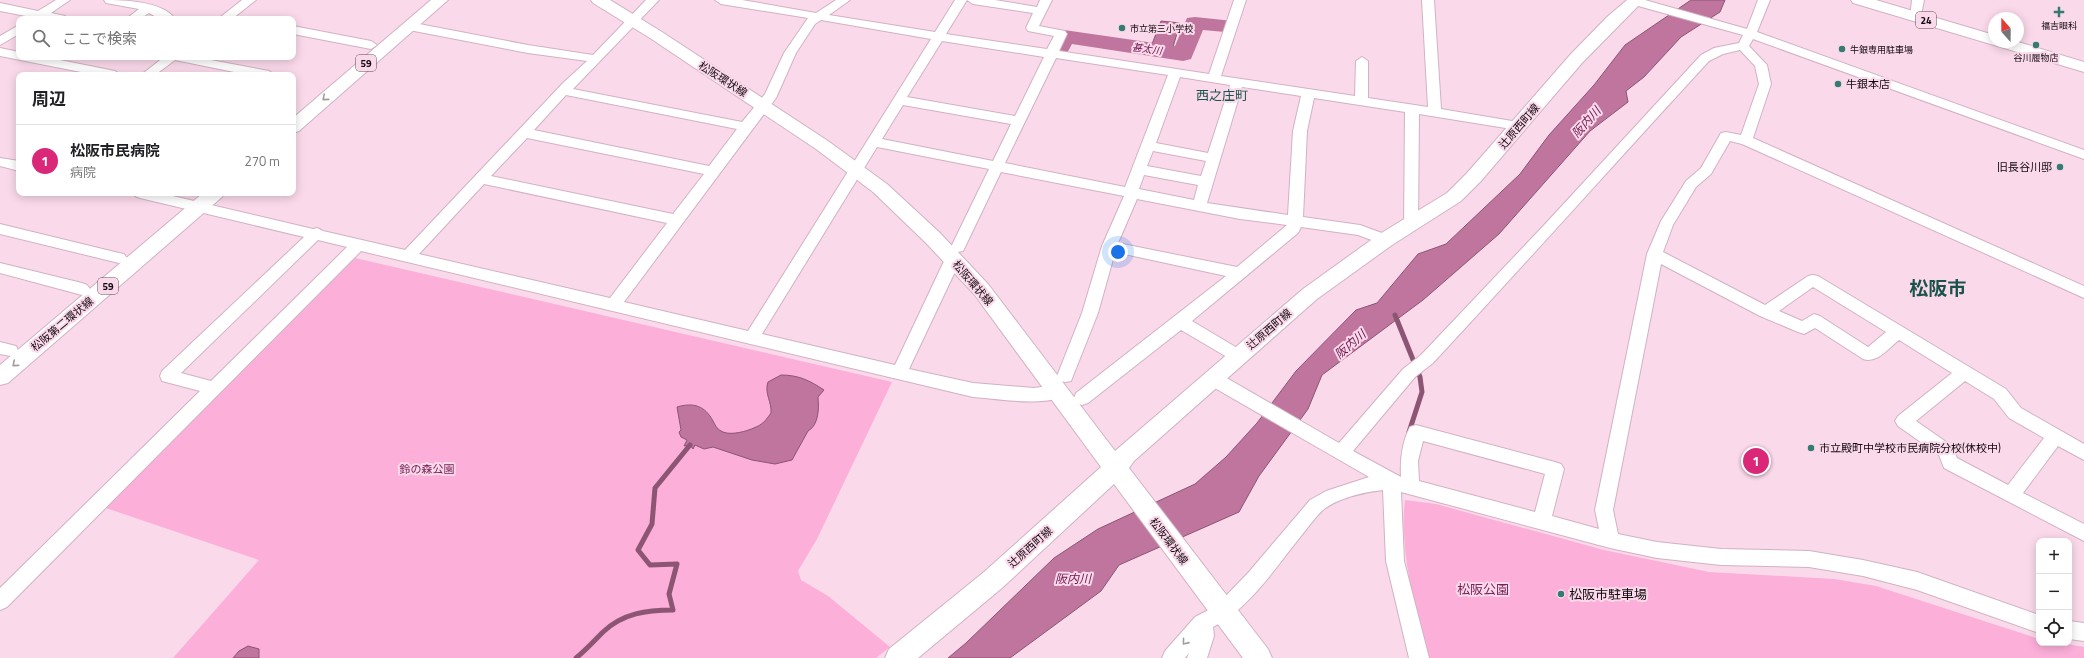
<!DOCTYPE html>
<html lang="ja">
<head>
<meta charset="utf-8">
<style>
	body { margin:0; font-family:"Titillium Web","Noto Sans JP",sans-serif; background:#f2f2f2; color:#202124 }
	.controls { position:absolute; right:12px; bottom:12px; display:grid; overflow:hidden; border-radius:8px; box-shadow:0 2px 10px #0003 }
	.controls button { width:36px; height:36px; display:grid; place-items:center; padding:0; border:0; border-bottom:1px solid #e0e0e0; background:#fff; color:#202124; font:20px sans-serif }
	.compass { position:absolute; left:1988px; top:12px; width:36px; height:36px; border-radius:50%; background:#fff; box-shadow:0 2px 10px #0003; rotate:339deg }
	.you { position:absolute; left:1118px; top:252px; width:14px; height:14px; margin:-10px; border:3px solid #fff; border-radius:50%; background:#1a73e8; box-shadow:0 0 0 6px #1a73e833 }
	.badge { display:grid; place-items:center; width:26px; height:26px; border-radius:50%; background:#db2777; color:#fff; font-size:13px; font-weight:700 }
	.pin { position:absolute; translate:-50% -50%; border:2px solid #fff; box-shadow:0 1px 4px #0006 }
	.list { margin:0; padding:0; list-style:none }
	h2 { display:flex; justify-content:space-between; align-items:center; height:52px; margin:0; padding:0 16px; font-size:17px }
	h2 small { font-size:13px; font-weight:400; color:#757577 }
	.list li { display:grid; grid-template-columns:26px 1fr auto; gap:12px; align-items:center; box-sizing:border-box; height:72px; padding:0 16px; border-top:1px solid #e0e0e0 }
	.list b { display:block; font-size:15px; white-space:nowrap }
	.list p { margin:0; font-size:13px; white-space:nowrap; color:#757577 }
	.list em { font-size:13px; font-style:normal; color:#757577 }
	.icon { flex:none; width:22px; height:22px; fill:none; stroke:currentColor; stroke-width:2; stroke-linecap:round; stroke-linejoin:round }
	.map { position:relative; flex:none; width:2084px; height:658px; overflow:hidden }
	.search { position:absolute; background:#fff; box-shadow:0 2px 10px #0003; left:16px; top:16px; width:280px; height:44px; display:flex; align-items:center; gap:10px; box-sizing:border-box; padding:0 14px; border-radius:8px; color:#757577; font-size:15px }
	.panel { position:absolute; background:#fff; box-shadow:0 2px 10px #0003; left:16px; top:72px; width:280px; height:124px; border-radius:8px }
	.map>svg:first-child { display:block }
</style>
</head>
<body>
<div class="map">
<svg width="2084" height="658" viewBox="0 0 2084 658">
	<rect width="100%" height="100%" fill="#fad9ea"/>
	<!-- green -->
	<path fill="#fcafd9" d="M 355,258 L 892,382 L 817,539 L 798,571 L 801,580 L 828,596 L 890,647 L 876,658 L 173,658 L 259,560 L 106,508 Z
		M 1405,500 L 1436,504 L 1604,550 L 1709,572 L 1834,579 L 1876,586 L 2039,639 L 2039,643 L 2061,643 L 2084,647 L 2084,658 L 1429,658 C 1418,617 1405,574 1404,531 C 1403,521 1404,510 1405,500 Z"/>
	<!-- water -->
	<path fill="#bf759e" stroke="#8b5573" d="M 1691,0 L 1725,0 L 1720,12 L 1681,37 L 1644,77 L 1626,91 L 1628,102 L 1590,131 L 1499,234 L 1423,300 L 1322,375 L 1308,409 L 1259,476 L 1239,512 L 1119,565 L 1101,591 L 1010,658 L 948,658 L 966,643 L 1054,558 L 1098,529 L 1195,484 L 1226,457 L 1257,423 L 1296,371 L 1356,310 L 1377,303 L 1418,254 L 1446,244 L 1520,174 L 1549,135 L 1594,85 L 1625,45 Z
		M 1161,21 L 1180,23 L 1173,47 L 1152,44 Z
		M 781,375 C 798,375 809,380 824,390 L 818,397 C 819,408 819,425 808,431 L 792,460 L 775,464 L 752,460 L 713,447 L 704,449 L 695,445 L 693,449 L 690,445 L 684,446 L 687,440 L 681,437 L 679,432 L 681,430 L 677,407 C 694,402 705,406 713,421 C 715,425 717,429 721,431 C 731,437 751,430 760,425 C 765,422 768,417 771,413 C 772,402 764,393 768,382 Z
		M 248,646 L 259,649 L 259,658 L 233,658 L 239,651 Z"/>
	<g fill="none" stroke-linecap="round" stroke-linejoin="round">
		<!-- stream -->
		<path stroke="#8b5573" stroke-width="5" d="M 1395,315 L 1420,377 L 1422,392 L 1409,432
			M 576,658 C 586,650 594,641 603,632 C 623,613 647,610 673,610 L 669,594 L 677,564 L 650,565 L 638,550 L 652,524 L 655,488 L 690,445"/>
		<!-- river -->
		<path fill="#bf759e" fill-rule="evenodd" d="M 1195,17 L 1233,21 L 1236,26 L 1233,31 L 1225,32 L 1203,30 L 1191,59 L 1183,61 L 1072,44 L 1066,55 L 1058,57 L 1050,55 L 1047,50 L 1056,31 L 1064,30 L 1175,46 L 1187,18 Z"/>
		<defs>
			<path id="minor" d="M 56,0 L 70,0 L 51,13 L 65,16 L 67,19 L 32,19 L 31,17 L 0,11 L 0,3 L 38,11 Z
				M 104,0 C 124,0 163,1 175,19 L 160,19 L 149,13 L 140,19 L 126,19 L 139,9 L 106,3 Z
				M 242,0 L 256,0 L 232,19 L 218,19 Z
				M 646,0 L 659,0 L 573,89 L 742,122 L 765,94 L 784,53 L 808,18 L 721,4 L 715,0 L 742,0 L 816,13 L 836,0 L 850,0 L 829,15 L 935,32 L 955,0 L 967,0 L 946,34 L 1047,49 L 1054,36 L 1028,31 L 1026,28 L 1033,13 L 973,4 L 967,0 L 995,0 L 1037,7 L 1040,0 L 1052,0 L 1039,26 L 1065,31 L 1067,34 L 1059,51 L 1209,74 L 1234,0 L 1246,0 L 1221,76 L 1355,96 L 1356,61 L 1362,57 L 1368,61 L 1368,98 L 1428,107 L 1422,0 L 1434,0 L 1441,109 L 1518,122 L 1523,123 L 1525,126 L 1523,129 L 1518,130 L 1419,114 L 1418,225 L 1416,229 L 1411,230 L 1406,229 L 1404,225 L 1405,112 L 1314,98 L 1307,131 L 1303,217 L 1360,225 L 1390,236 L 1392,240 L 1390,244 L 1385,245 L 1358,235 L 1301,227 L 1298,233 L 1192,321 L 1244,352 L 1246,356 L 1244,360 L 1238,362 L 1232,360 L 1181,330 L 1088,403 L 1082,405 L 1076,403 L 1074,398 L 1076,393 L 1226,276 L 1115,252 L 1098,313 L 1073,376 L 1071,381 L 1065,382 L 1059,381 L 1057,376 L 1082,313 L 1102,246 L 1124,196 L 1001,172 L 965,247 L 963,251 L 958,252 L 953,251 L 951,247 L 989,169 L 877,147 L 762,334 L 895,365 L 945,259 L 948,255 L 953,254 L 958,255 L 961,259 L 909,369 L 973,383 L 1034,388 L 1058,385 L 1064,387 L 1066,392 L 1064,397 C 1035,406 1002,399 973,397 L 361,251 L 7,607 L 0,610 L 0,588 L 200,391 L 162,381 L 160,376 L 162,371 L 304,237 L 140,198 L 135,196 L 133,193 L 160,193 L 313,229 L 317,228 L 323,231 L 405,250 L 563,83 L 587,61 L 528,53 L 409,30 L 403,26 L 405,23 L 409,22 L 528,45 L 593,55 ZM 821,20 L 931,39 L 748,331 L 624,302 L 776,98 L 796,53 L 815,24 ZM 942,41 L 1044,57 L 1015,116 L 907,97 ZM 1056,58 L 1168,75 L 1125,187 L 1005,163 ZM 1180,77 L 1230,85 L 1208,153 L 1156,143 ZM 1242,87 L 1301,96 L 1293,131 L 1288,215 L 1207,203 ZM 566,95 L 737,129 L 709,166 L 534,130 ZM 903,105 L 1011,124 L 993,161 L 882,139 ZM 527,138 L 704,174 L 673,214 L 491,176 ZM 1153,151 L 1206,161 L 1201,176 L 1147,166 ZM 1144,175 L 1198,185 L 1194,200 L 1139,189 ZM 484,184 L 667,223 L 610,298 L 419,254 ZM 1137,199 L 1240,219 L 1287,225 L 1237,267 L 1118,243 ZM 318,240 L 347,247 L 211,381 L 181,373 Z
				M 1630,0 L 1645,0 L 1747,29 L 1758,0 L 1770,0 L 1757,32 L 2084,150 L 2084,159 L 1753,39 L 1749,46 L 1767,65 L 1771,84 L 1753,138 L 2084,286 L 2084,298 L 1742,144 L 1730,141 L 1711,174 L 1696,187 L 1673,225 L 1663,252 L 1765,305 L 1808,276 L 1813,275 L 1818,276 L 2006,389 L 2021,408 L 2084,444 L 2084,460 L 2058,446 L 2023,493 L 2084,524 L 2084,541 L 1944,468 L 1939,455 L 1898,426 L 1895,421 L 1898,416 L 1952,373 L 1899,340 C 1889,348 1877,364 1863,359 L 1815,328 L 1804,334 L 1798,332 L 1760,316 L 1661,264 L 1613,510 L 1618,534 L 1657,542 L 1721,549 L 1809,551 L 1863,560 L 1917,572 L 2039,615 L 2039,633 L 1917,590 L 1863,576 L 1809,567 L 1721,565 L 1657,558 L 1610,548 L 1401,492 L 1404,561 L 1429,658 L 1409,658 L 1386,561 L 1383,490 C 1364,492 1338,498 1323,510 C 1315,517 1308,528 1301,536 C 1275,568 1250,608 1213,627 L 1214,636 L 1207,658 L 1187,658 L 1189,653 L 1185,658 L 1162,658 L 1165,651 L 1195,617 L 1216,606 L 1248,573 L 1310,500 L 1326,491 L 1369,477 L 1206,383 L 1204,378 L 1206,373 L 1212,372 L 1218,373 L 1339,443 L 1403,369 L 1421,355 L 1547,222 L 1701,55 L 1714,48 L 1739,43 L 1743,35 L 1631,4 ZM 1740,50 L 1755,66 L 1759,84 L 1741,135 L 1726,132 L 1721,133 L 1701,168 L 1686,181 L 1661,221 L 1647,254 L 1595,510 L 1599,529 L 1552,516 L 1564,469 L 1561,464 L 1555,462 L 1416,425 L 1410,427 C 1402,442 1400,460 1401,477 L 1353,451 L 1415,377 L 1433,363 C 1526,263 1617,161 1709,61 L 1723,54 ZM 1813,287 L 1886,332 L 1868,347 L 1820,316 L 1814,314 L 1802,321 L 1779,311 ZM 1965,381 L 1994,399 L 2009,418 L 2044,438 L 2008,485 L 1957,458 L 1952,446 L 1916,421 ZM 1423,441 L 1545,474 L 1535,512 L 1419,481 L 1418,461 Z
				M 1912,0 L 1924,0 L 1920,20 L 1916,21 L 1910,17 Z
				M 19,25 L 19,34 L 0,45 L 0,36 Z
				M 293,26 L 371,41 L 377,45 L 371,49 L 293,34 Z
				M 0,48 L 19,52 L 19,57 L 45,57 L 115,71 L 121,75 L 96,75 L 0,56 Z
				M 164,57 L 195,57 L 269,71 L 275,75 L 249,75 L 175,60 L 155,75 L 141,75 Z
				M 0,158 L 19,161 L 19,171 L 0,166 Z
				M 0,224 L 119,253 L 124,254 L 127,258 L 124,262 L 119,263 L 0,234 Z
				M 0,263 L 82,283 L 87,285 L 90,289 L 87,293 L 82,295 L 0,273 Z
				M 0,342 L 16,346 L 18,350 L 16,354 L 10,356 L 0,354 Z
				M 2069,621 L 2084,623 L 2084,641 L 2069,639 Z"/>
			<path id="major" d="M 431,0 L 448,0 L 299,131 L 293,133 L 293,118 Z
				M 591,0 L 610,0 L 662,32 L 828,141 L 887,184 L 939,232 L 988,284 L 1115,451 L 1303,289 L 1378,235 L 1447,193 L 1467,173 L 1570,55 L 1607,17 L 1627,0 L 1644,0 L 1582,63 L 1481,181 L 1461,201 L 1392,245 L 1317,299 L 1134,461 L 1129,468 L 1268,649 L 1272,658 L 1243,658 L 1114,484 L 1002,588 L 918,658 L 885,658 L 889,649 L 984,572 L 1101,467 L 974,294 L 925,242 L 873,192 L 816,149 L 650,38 L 593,3 Z
				M 1851,0 L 1876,0 L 1994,35 L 1994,42 L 2018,42 L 2084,62 L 2084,72 L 1853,3 Z
				M 203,193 L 224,193 L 222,197 L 8,383 L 0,385 L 0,365 Z"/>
		</defs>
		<!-- minor casing -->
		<use href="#minor" stroke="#d1b2c2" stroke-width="2"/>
		<!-- major casing -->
		<use href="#major" stroke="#d1b2c2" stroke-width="2"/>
		<!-- minor -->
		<use href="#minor" fill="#fff" fill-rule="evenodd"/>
		<!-- major -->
		<use href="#major" fill="#fff" fill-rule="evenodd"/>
	</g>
	<!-- one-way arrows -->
	<defs><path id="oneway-chevron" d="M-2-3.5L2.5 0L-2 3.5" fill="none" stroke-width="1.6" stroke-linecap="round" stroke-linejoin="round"/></defs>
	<g stroke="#a19d9f">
		<use href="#oneway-chevron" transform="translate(325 98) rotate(139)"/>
		<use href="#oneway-chevron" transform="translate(15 364) rotate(140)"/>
		<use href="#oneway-chevron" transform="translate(1185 642) rotate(129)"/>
	</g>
	<!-- markers -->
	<g fill="#357b71" stroke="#fad9ea" stroke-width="1.5">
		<path d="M2057 6h4v4h4v4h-4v4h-4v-4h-4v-4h4z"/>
		<circle cx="1122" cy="28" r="4"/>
		<circle cx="2036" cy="45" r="4"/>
		<circle cx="1842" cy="49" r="4"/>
		<circle cx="1838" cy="84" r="4"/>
		<circle cx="2060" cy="167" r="4"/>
		<circle cx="1811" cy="448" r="4"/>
		<circle cx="1561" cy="594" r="4"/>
	</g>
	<g text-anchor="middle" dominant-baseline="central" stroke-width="4" stroke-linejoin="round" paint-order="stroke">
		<!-- far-poi labels -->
		<g font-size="9" fill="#13090e" stroke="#fad9ea">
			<text x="2059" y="25">福吉眼科</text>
			<text x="1130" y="28" text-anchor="start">市立第三小学校</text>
			<text x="1850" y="49" text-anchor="start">牛銀専用駐車場</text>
			<text x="2036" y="57">谷川履物店</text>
		</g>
		<!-- shield labels -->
		<g fill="#fad9ea" stroke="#584750" stroke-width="1">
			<rect x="1916" y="12" width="20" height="16" rx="3"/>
			<rect x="356" y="55" width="20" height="16" rx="3"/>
			<rect x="98" y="278" width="20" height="16" rx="3"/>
		</g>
		<g font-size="10" font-weight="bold" fill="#13090e">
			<text x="1926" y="20">24</text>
			<text x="366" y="63">59</text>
			<text x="108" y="286">59</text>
		</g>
		<!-- far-water labels -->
		<g font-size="10" font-style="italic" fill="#6d154e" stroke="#fad9ea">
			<text transform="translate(1147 49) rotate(8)">甚太川</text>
		</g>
		<!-- street labels -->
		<g font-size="11" fill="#13090e" stroke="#fad9ea">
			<text transform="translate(723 79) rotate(33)">松阪環状線</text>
			<text transform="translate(1519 126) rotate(-49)">辻原西町線</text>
			<text transform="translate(973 283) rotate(49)">松阪環状線</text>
			<text transform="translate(62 324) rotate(-40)">松阪第二環状線</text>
			<text transform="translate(1269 329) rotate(-41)">辻原西町線</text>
			<text transform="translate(1169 541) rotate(53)">松阪環状線</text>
			<text transform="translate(1030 547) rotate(-42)">辻原西町線</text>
		</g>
		<!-- poi labels -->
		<g font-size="11" fill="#13090e" stroke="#fad9ea" text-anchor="start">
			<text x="1846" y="84">牛銀本店</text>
			<text x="2052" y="167" text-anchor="end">旧長谷川邸</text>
			<text x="1819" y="448">市立殿町中学校市民病院分校(休校中)</text>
		</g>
		<!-- park labels -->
		<g font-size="11" fill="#792259" stroke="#fad9ea">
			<text x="427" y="469">鈴の森公園</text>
		</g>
		<!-- water labels -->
		<g font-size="12" font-style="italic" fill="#6d154e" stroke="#fad9ea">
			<text transform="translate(1586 122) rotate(-48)">阪内川</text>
			<text transform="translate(1350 344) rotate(-41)">阪内川</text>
			<text x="1073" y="578">阪内川</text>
		</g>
		<!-- quarter labels -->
		<g font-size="13" fill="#1a534c" stroke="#fad9ea">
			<text x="1222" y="95">西之庄町</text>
		</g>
		<!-- near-park labels -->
		<g font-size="13" fill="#792259" stroke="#fad9ea">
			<text x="1483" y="589">松阪公園</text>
		</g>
		<!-- near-poi labels -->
		<g font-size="13" fill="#13090e" stroke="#fad9ea" text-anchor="start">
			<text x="1569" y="594">松阪市駐車場</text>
		</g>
		<!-- town labels -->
		<g font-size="19" font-weight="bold" fill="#1a534c" stroke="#fad9ea">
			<text x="1938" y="287">松阪市</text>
		</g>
	</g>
</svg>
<div class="controls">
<button>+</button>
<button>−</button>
<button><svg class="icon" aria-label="locate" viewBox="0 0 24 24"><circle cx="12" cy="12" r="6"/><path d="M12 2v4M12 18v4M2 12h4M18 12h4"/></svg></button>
</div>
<svg class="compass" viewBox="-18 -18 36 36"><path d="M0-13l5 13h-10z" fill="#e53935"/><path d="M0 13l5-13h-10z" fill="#757577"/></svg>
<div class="you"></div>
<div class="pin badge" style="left:1756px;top:461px">1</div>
<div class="search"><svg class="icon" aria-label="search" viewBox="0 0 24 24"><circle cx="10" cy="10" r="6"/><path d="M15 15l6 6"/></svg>ここで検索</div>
<section class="panel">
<h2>周辺<small></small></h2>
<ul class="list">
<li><span class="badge">1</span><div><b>松阪市民病院</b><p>病院</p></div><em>270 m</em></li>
</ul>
</section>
</div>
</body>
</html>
